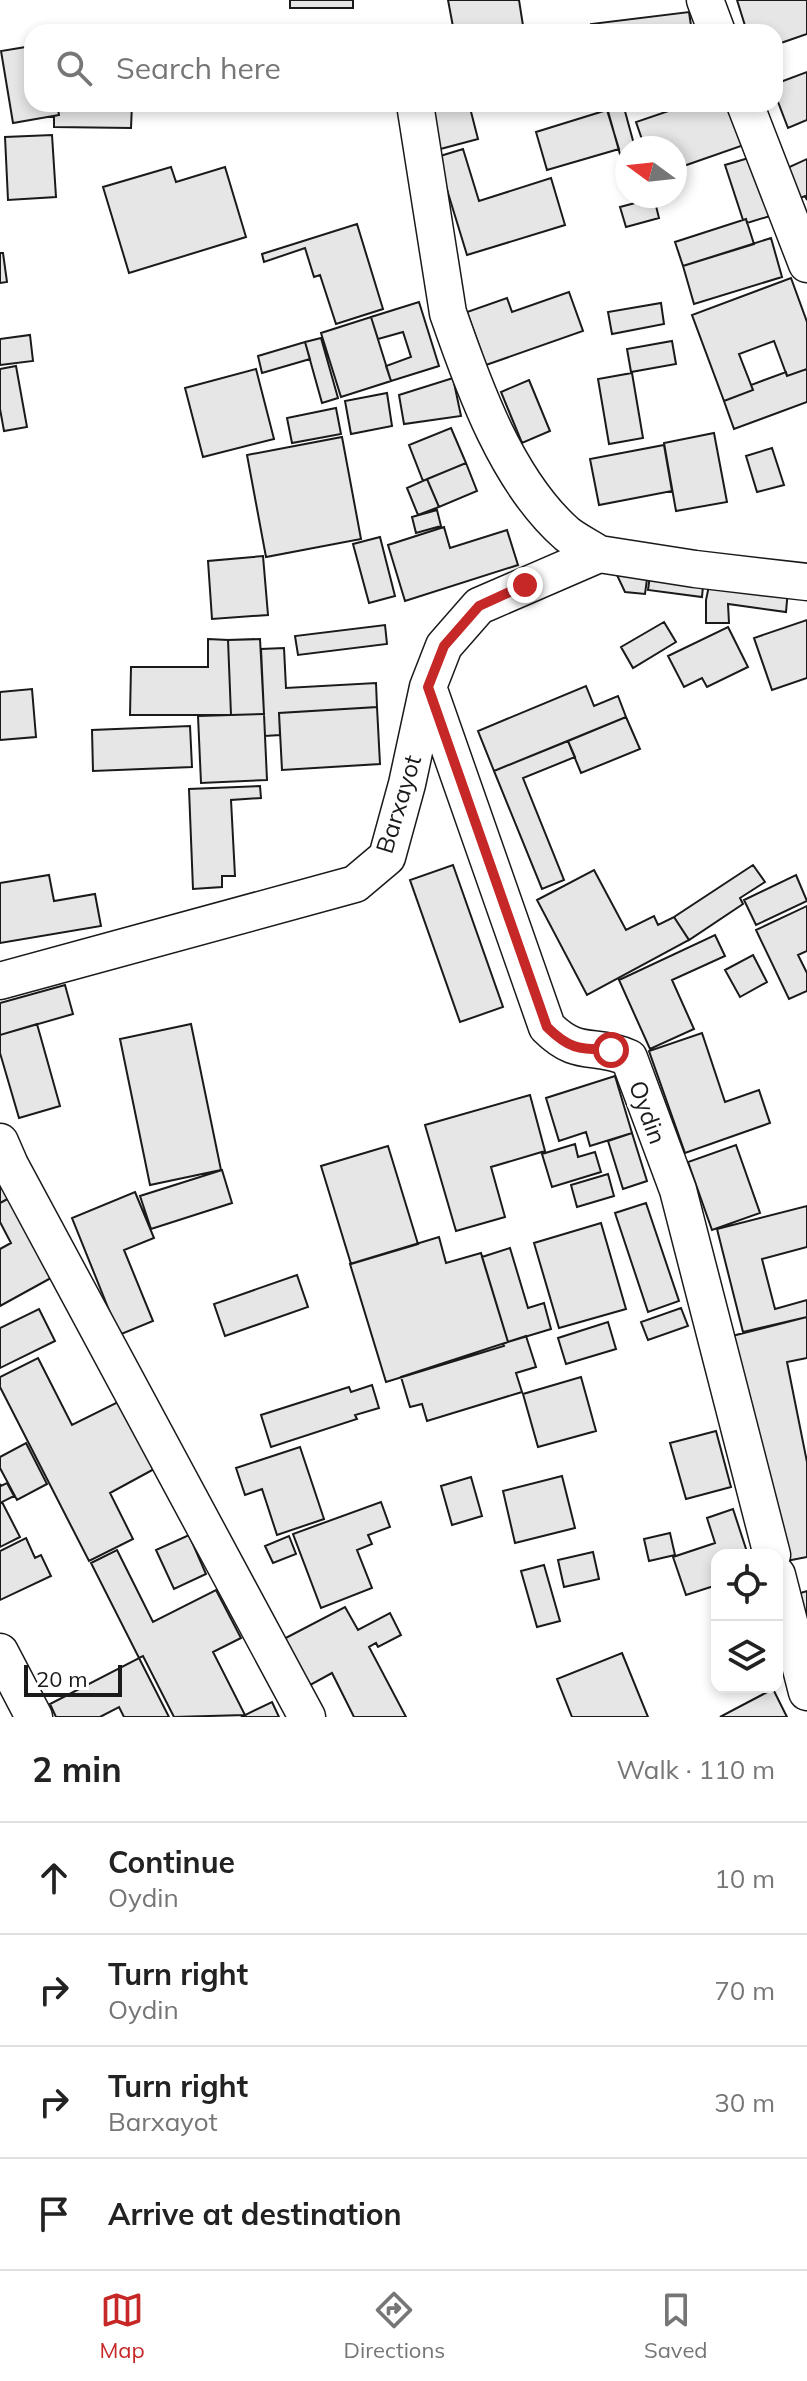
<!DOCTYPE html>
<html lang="en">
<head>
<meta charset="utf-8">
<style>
	body { margin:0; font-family:Mulish,sans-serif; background:#f2f2f2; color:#222 }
	.controls { position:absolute; right:24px; bottom:24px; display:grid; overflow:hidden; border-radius:16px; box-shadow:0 4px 12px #0003 }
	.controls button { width:72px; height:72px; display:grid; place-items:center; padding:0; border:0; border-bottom:2px solid #e0e0e0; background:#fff; color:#222; font:40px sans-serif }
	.compass { position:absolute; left:615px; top:136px; width:72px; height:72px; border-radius:50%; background:#fff; box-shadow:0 4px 12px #0003; rotate:285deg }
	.scale { position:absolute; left:24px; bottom:20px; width:98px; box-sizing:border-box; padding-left:8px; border:4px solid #1a1a1a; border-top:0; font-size:22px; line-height:28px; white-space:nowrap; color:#1a1a1a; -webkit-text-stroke:6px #fff; paint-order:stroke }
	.stop { position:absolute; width:24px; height:24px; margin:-18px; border:6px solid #c62828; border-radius:50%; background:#fff }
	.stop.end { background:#c62828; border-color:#fff; box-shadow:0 2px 8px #0008 }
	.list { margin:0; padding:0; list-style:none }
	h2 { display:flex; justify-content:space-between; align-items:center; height:104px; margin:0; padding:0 32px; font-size:34px }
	h2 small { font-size:26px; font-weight:400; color:#767676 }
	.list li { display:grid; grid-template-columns:52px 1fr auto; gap:24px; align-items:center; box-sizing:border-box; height:112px; padding:0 32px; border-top:2px solid #e0e0e0 }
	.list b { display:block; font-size:30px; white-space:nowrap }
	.list p { margin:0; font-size:26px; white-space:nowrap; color:#767676 }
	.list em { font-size:26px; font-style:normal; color:#767676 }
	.icon { flex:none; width:44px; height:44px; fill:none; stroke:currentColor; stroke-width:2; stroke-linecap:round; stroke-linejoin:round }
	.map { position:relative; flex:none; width:807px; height:1717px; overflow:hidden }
	.search { position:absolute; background:#fff; box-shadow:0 4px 12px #0003; left:24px; right:24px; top:24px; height:88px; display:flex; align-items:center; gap:20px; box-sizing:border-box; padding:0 28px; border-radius:24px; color:#767676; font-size:30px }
	.sheet { height:552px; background:#fff }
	nav { display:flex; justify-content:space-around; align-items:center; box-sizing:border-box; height:112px; border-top:2px solid #e0e0e0; background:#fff; font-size:22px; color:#767676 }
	nav a { display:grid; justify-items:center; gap:4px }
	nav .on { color:#c62828 }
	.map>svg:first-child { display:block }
</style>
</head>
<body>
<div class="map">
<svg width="807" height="1717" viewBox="0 0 807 1717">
	<rect width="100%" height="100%" fill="#fff"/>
	<!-- building -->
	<path fill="#e6e6e6" stroke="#1a1a1a" stroke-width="2" d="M 290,0 L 353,0 L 353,8 L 290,8 Z
		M 448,0 L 519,0 L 524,32 L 454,32 Z
		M 737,0 L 807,0 L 807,34 L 775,45 L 775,32 L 747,32 Z
		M 689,12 L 692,32 L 592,32 L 591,24 Z
		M 32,46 L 32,104 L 57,104 L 59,115 L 13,123 L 1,51 Z
		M 807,72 L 807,120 L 788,128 L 775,94 L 775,84 Z
		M 57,104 L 132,104 L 131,128 L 54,127 L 54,116 L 59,115 Z
		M 421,104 L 469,104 L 478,139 L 433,151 Z
		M 606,104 L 623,104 L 635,148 L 627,148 L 627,164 L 623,165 Z
		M 689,104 L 730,104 L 744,145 L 675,169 L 675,148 L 645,148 L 636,122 Z
		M 607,110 L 619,149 L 547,170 L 536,132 Z
		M 52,135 L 56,197 L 8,200 L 5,137 Z
		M 463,149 L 479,201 L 551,178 L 565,225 L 467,255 L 437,157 Z
		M 752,157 L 770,216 L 747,223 L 746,219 L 743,220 L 725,165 Z
		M 807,159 L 807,200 L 805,196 L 798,199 L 785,169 Z
		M 171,167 L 176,182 L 225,167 L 246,237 L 129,273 L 103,187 Z
		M 654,198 L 659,218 L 626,227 L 620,207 Z
		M 746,219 L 754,244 L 683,266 L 675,242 Z
		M 357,224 L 383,309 L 336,324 L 320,275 L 314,277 L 305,248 L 264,262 L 262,254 Z
		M 771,238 L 782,277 L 694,304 L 683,266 Z
		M 0,253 L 3,253 L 7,282 L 0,283 Z
		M 791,278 L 807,322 L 807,369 L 787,376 L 774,341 L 739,354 L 753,390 L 724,401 L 692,315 Z
		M 569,292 L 583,331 L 486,365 L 467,312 L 507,298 L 512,312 Z
		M 419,302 L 439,366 L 391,381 L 386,366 L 411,357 L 403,332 L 378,339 L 371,317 Z
		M 661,303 L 664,324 L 612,334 L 608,312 Z
		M 371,317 L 391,381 L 341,397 L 321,333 Z
		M 30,335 L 33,361 L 0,365 L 0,339 Z
		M 321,338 L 338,398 L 322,403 L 305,342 Z
		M 672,341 L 676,364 L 631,372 L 627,349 Z
		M 305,342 L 310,359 L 262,373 L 258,356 Z
		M 16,366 L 27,427 L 4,431 L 0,409 L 0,369 Z
		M 256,369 L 274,439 L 203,457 L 185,388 Z
		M 807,369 L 807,402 L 734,429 L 724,401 L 753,390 L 751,385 L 786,372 L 787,376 Z
		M 632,373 L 643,438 L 609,444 L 598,379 Z
		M 453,378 L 461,416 L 404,424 L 399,395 Z
		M 529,380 L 550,431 L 522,443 L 501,392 Z
		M 387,393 L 392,426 L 351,434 L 345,401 Z
		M 336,408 L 341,434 L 292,443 L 287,418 Z
		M 451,428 L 466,463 L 423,481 L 409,445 Z
		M 714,433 L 727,502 L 676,511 L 664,443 Z
		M 342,437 L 361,539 L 266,557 L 247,455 Z
		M 664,445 L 672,491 L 599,505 L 590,459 Z
		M 772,448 L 784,485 L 757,492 L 746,456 Z
		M 466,463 L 477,491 L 439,507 L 427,479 Z
		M 427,479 L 439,507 L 418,515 L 407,488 Z
		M 437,510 L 441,526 L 416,533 L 412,517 Z
		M 444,527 L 450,548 L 507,530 L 518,565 L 405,601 L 388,545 Z
		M 380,537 L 395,596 L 369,603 L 353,544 Z
		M 263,556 L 268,615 L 212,619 L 208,561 Z
		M 651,568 L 704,575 L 702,597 L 648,590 Z
		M 648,572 L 645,594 L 625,592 L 616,573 Z
		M 711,576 L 788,589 L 786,612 L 728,604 L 729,623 L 706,623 L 706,600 Z
		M 807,620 L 807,678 L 772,690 L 754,638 Z
		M 664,622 L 676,642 L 633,668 L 621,647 Z
		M 385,625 L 387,644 L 298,655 L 295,636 Z
		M 728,627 L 748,667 L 707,687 L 702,678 L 684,687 L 668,656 Z
		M 208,639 L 228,640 L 231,715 L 130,715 L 131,667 L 208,667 Z
		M 260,639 L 264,714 L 231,715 L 228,640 Z
		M 284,648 L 286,688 L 376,683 L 377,707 L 279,713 L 280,735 L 265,736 L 261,649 Z
		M 586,686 L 594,706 L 618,696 L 626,717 L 494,771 L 478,731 Z
		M 32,689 L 36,737 L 0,740 L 0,692 Z
		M 377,707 L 380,764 L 282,770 L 279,713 Z
		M 264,714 L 267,780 L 201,783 L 198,716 Z
		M 626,717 L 640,749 L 581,773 L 568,741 Z
		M 190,726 L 192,767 L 93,771 L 92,730 Z
		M 568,741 L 575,757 L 523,778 L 564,880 L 542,889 L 494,771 Z
		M 260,786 L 261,798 L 231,800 L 235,876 L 222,876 L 222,887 L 193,889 L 189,789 Z
		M 453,865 L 503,1007 L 460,1022 L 410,880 Z
		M 753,865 L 765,882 L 740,898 L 743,904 L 689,940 L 674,917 Z
		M 594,870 L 626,930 L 654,916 L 658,925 L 674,917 L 689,940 L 587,995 L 537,900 Z
		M 49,875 L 54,901 L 95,894 L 101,926 L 0,943 L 0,883 Z
		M 796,875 L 807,901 L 756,925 L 744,900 Z
		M 807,906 L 807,951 L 798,955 L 807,973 L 807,991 L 789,999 L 756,930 Z
		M 715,935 L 725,956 L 672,980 L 694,1029 L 650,1049 L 619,980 Z
		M 753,955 L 767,982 L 740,997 L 725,970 Z
		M 65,985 L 73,1014 L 0,1035 L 0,1003 Z
		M 37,1024 L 60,1106 L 19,1118 L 0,1053 L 0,1035 Z
		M 191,1024 L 221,1170 L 150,1185 L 120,1039 Z
		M 702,1033 L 725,1102 L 759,1090 L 770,1123 L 685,1153 L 649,1051 Z
		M 615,1076 L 632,1133 L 590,1146 L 586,1132 L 559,1141 L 546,1098 Z
		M 530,1095 L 545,1151 L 491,1167 L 505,1217 L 456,1231 L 425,1125 Z
		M 632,1133 L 647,1181 L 623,1189 L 608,1141 Z
		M 575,1144 L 578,1157 L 595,1152 L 601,1172 L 552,1187 L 542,1154 Z
		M 736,1145 L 760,1213 L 712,1230 L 688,1162 Z
		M 388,1146 L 418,1244 L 351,1264 L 321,1166 Z
		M 0,1162 L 17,1194 L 0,1203 Z
		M 222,1170 L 232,1203 L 151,1229 L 140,1196 Z
		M 608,1174 L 614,1196 L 577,1207 L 571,1185 Z
		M 135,1192 L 154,1238 L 124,1250 L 153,1321 L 119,1335 L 72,1218 Z
		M 17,1194 L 60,1273 L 0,1306 L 0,1249 L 11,1243 L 0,1222 L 0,1203 Z
		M 646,1203 L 679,1301 L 648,1312 L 615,1213 Z
		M 807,1206 L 807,1247 L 762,1259 L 775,1309 L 807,1300 L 807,1317 L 743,1332 L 717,1229 Z
		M 601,1223 L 626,1309 L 559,1328 L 534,1243 Z
		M 439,1237 L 446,1263 L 481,1253 L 508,1342 L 503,1344 L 504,1346 L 386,1382 L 350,1264 Z
		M 510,1248 L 528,1308 L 544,1303 L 551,1329 L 508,1342 L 482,1257 Z
		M 297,1275 L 308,1307 L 225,1336 L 214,1304 Z
		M 681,1308 L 688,1326 L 648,1340 L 641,1322 Z
		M 39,1309 L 55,1341 L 0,1368 L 0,1328 Z
		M 807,1317 L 807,1358 L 787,1362 L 807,1462 L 807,1557 L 781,1562 L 732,1336 Z
		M 608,1322 L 616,1349 L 566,1364 L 558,1338 Z
		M 526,1336 L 536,1367 L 516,1373 L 522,1392 L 427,1421 L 422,1404 L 410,1407 L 401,1377 Z
		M 38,1358 L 72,1425 L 122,1400 L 156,1468 L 110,1493 L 133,1539 L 89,1561 L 0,1387 L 0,1377 Z
		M 581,1377 L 596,1431 L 538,1447 L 523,1394 Z
		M 372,1385 L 379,1408 L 355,1415 L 357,1419 L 271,1447 L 261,1415 L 349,1387 L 351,1392 Z
		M 716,1431 L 731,1487 L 686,1499 L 670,1443 Z
		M 26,1443 L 47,1484 L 17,1500 L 0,1468 L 0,1457 Z
		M 300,1447 L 324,1519 L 277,1535 L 262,1489 L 245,1495 L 236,1468 Z
		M 562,1476 L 575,1528 L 515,1543 L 503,1491 Z
		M 471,1477 L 482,1516 L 452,1525 L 441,1486 Z
		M 7,1483 L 14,1496 L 0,1503 L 0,1484 L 1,1486 Z
		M 2,1502 L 20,1537 L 0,1547 L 0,1503 Z
		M 381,1502 L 390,1527 L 368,1535 L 372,1544 L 357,1550 L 372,1588 L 321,1608 L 293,1534 Z
		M 733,1509 L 748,1555 L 717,1555 L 717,1585 L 686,1595 L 673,1557 L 715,1543 L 707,1518 Z
		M 670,1533 L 675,1555 L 649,1561 L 644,1539 Z
		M 189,1535 L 206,1574 L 174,1589 L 156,1550 Z
		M 289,1536 L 296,1554 L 273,1563 L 265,1546 Z
		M 26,1538 L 35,1558 L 41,1555 L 51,1576 L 0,1600 L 0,1551 Z
		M 117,1550 L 153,1622 L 216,1590 L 241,1638 L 213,1652 L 245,1715 L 174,1717 L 143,1656 L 139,1658 L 91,1563 Z
		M 593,1552 L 599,1579 L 564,1587 L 558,1560 Z
		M 544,1565 L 560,1621 L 537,1627 L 521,1571 Z
		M 807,1591 L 807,1638 L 791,1596 Z
		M 345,1607 L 358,1630 L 390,1613 L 401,1635 L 378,1647 L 376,1643 L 369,1647 L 406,1717 L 354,1717 L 332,1673 L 303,1689 L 278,1642 Z
		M 622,1653 L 648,1717 L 572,1717 L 557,1679 Z
		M 139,1658 L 169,1717 L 124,1717 L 119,1707 L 100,1717 L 56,1717 L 50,1704 Z
		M 773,1689 L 787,1717 L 720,1717 Z
		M 272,1702 L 279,1717 L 242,1717 L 245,1715 Z"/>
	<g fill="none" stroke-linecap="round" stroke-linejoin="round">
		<defs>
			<path id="minor" d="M 705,0 L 717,32
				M 415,104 L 448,313 C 474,388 507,481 567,534 C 576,541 588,547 599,554
				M 745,104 L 807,264
				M 428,687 L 547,1027 C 579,1059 593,1042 629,1058 L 678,1190 L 772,1555
				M 0,981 L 355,884 L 387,857 L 407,784 L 428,687 L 444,646 L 479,606 L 599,554 L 695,569 L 807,582
				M 0,1142 L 10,1165 L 307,1717
				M 777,1575 L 807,1692
				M 0,1652 L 34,1717"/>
		</defs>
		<!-- minor casing -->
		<use href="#minor" stroke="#1a1a1a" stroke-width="39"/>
		<!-- minor -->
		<use href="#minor" stroke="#fff" stroke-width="36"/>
	</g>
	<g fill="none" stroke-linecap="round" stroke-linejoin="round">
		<!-- route -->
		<path stroke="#c62828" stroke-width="10" d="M 525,585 L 479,606 L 444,646 L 428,687 L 547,1027 C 570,1050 580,1049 611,1050"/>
	</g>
	<g text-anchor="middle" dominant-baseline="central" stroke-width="6" stroke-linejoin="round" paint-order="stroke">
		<!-- street labels -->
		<g font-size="24" fill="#1a1a1a" stroke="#fff">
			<text transform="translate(398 804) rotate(-73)">Barxayot</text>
			<text transform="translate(648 1112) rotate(70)">Oydin</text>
		</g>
	</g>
</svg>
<div class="controls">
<button><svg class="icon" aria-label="locate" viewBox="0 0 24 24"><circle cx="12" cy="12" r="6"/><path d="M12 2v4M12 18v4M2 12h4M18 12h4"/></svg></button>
<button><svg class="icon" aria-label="layers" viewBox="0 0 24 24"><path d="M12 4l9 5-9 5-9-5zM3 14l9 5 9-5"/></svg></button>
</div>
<svg class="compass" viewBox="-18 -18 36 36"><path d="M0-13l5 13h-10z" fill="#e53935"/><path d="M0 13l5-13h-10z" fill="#767676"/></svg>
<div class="scale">20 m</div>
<div class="stop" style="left:611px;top:1050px"></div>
<div class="stop end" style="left:525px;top:585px"></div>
<div class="search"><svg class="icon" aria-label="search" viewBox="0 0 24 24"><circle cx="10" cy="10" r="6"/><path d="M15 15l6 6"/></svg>Search here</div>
</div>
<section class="sheet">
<h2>2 min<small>Walk · 110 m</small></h2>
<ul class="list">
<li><svg class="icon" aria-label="ahead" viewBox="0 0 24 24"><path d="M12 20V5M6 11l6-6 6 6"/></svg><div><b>Continue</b><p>Oydin</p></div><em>10 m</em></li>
<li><svg class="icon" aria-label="right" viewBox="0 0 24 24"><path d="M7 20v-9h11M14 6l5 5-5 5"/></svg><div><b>Turn right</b><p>Oydin</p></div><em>70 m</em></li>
<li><svg class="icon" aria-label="right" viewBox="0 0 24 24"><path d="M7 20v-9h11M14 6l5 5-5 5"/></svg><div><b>Turn right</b><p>Barxayot</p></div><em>30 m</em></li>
<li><svg class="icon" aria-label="arrive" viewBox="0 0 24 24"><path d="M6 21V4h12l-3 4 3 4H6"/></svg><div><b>Arrive at destination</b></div></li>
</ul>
</section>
<nav>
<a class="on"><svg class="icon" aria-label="map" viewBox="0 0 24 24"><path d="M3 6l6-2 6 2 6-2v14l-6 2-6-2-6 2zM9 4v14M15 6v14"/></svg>Map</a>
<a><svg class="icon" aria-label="directions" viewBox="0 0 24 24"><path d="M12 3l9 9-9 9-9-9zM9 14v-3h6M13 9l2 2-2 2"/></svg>Directions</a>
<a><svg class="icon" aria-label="saved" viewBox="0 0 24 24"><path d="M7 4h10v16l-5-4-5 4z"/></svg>Saved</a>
</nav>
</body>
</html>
